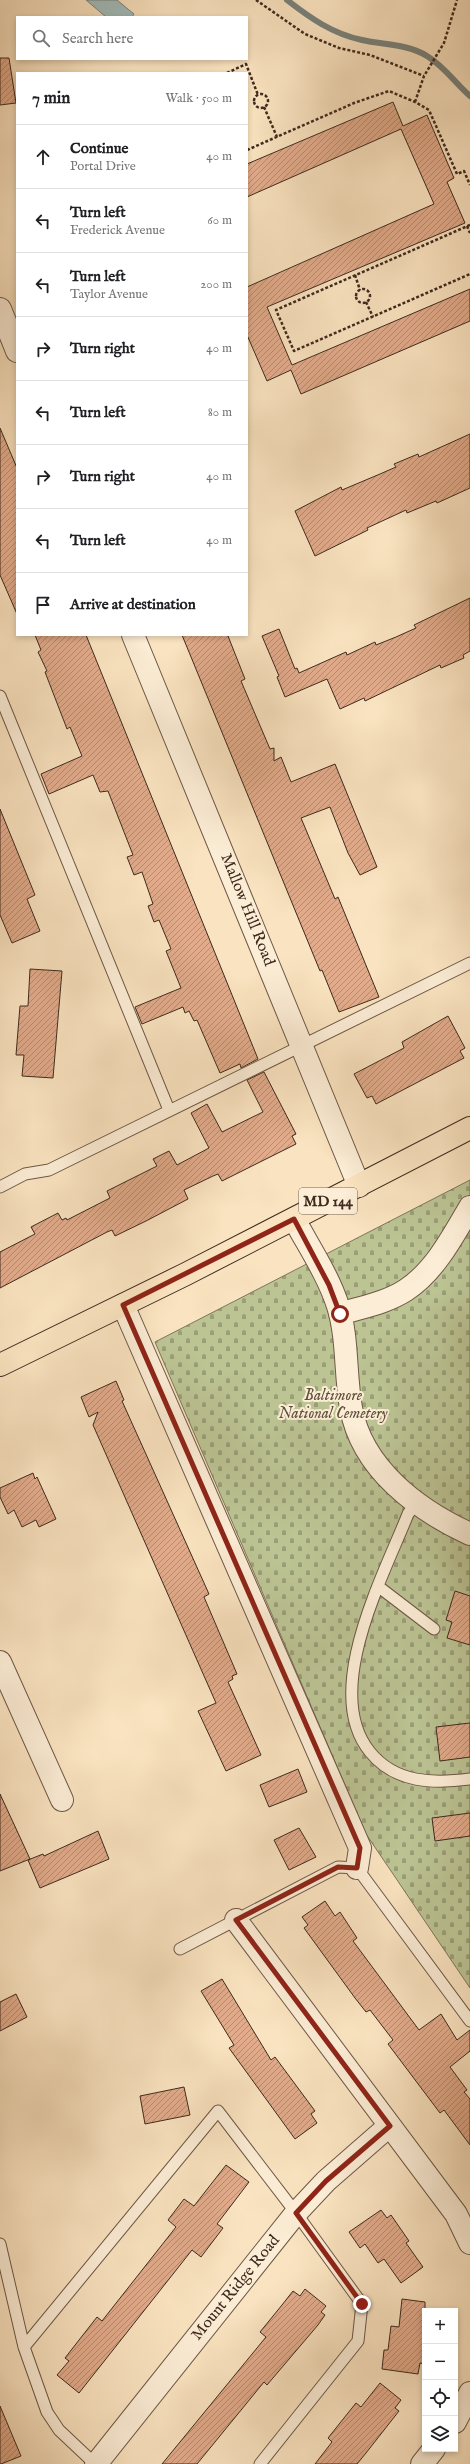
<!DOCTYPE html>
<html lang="en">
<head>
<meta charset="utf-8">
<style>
	body { margin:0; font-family:"IM FELL English",serif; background:#f2f2f2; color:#202124 }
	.controls { position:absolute; right:12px; bottom:12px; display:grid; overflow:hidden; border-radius:0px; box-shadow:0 2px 6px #0003 }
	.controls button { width:36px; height:36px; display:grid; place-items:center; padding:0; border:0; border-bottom:1px solid #e0e0e0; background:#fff; color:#202124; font:20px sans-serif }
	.stop { position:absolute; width:12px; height:12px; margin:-9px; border:3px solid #8f2418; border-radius:50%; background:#fff }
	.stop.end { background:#8f2418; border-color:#fff; box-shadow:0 1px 4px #0008 }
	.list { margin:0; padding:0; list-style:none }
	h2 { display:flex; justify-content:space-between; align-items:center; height:52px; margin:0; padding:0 16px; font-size:17px }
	h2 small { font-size:13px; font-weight:400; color:#757577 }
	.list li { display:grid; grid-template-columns:26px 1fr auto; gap:12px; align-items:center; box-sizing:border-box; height:64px; padding:0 16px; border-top:1px solid #e0e0e0 }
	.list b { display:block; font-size:15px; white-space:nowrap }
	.list p { margin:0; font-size:13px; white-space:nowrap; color:#757577 }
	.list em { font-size:13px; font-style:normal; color:#757577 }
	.icon { flex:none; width:22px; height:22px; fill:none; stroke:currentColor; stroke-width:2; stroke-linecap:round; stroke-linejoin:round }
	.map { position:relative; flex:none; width:470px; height:2464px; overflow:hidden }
	.search { position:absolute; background:#fff; box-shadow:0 2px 6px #0003; left:16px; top:16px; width:232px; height:44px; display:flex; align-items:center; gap:10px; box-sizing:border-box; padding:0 14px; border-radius:0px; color:#757577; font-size:15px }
	.panel { position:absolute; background:#fff; box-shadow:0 2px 6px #0003; left:16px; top:72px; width:232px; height:564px; border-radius:0px }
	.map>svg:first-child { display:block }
</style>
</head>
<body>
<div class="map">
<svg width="470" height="2464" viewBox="0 0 470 2464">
	<defs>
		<pattern id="cemetery-stones" width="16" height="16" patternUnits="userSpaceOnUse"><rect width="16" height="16" fill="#bcc494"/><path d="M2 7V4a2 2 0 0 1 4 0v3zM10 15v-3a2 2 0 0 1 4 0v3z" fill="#9a9f78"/></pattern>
		<pattern id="building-hatch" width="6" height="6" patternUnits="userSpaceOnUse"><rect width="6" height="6" fill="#e1ab8c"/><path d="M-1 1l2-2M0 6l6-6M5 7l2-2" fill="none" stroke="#b88b72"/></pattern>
	</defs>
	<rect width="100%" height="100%" fill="#fae3c0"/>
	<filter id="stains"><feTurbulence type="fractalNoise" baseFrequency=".005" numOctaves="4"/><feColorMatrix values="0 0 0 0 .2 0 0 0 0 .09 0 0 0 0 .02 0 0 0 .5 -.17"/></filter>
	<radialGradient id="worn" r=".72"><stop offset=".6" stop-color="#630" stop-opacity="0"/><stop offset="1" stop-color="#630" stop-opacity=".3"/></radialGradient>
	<!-- cemetery -->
	<path fill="url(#cemetery-stones)" stroke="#7d7759" d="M 470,1180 L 470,1988 L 366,1834 L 155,1342 Z"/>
	<!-- water -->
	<path fill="#a1bcbb" stroke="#79827c" d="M 86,0 L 117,0 L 134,14 L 132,17 L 106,17 Z"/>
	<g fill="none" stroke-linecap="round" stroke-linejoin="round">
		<!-- stream -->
		<path stroke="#79827c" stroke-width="6" d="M 287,0 C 310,18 333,34 362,40 C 384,45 408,44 427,56 C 445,67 455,83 470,96"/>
	</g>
	<!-- building -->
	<path fill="url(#building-hatch)" stroke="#3e2a1e" d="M 0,58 L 9,58 L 16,103 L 0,105 Z
		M 393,102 L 403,126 L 427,115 L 454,178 L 447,182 L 465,223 L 267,307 L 292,365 L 470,289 L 470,321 L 301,394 L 291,370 L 267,381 L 247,335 L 247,287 L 434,204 L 401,129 L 247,197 L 247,164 Z
		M 0,428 L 17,468 L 17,614 L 0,575 Z
		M 470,434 L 470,488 L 437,503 L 436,501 L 407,513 L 406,510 L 367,528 L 368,530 L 315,556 L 295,511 L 341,487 L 342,490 L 380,474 L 396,467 L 394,464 L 418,454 L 419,457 Z
		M 470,598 L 470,651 L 463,655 L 464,658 L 441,668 L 440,665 L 365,701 L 364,698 L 340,709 L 327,679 L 285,697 L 277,677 L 279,676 L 262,636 L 279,629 L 295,669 L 297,668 L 299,673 L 346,652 L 347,655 L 375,642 L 376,645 L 396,637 L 416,628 L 414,625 Z
		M 35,635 L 86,635 L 258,1059 L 241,1068 L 240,1064 L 220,1073 L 197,1020 L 194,1021 L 189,1011 L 185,1013 L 183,1007 L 142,1024 L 135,1007 L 181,988 L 166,951 L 171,949 L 159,920 L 154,922 L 148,906 L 153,904 L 142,872 L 134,875 L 127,857 L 133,855 L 108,791 L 100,792 L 93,775 L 49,794 L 41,774 L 82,756 L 70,727 L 67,729 L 45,672 L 47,671 L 38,652 L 41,650 Z
		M 182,635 L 231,635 L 228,636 L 245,679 L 241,681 L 270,749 L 274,748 L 274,761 L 281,757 L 291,782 L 335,764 L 377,867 L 360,875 L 348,853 L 330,807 L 301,818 L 335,899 L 338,897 L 379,997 L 339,1012 L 322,970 L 320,971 Z
		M 0,809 L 35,895 L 27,899 L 40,931 L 12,943 L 0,915 Z
		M 30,969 L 62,971 L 53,1078 L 22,1076 L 24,1055 L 16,1055 L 20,1006 L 28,1006 Z
		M 448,1016 L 465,1048 L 460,1051 L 464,1058 L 376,1104 L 372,1096 L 367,1098 L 354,1074 L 404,1048 L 402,1042 Z
		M 264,1072 L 296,1134 L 292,1136 L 296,1144 L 222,1181 L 218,1174 L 213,1176 L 184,1190 L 188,1199 L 146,1221 L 115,1236 L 112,1230 L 107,1232 L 0,1288 L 0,1252 L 35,1234 L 31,1227 L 58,1213 L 62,1220 L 66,1218 L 67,1220 L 110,1198 L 107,1191 L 157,1166 L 153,1159 L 169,1151 L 177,1165 L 209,1148 L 191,1113 L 207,1104 L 222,1132 L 263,1112 L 247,1080 Z
		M 116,1381 L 124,1400 L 122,1401 L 209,1594 L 204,1597 L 237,1674 L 232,1676 L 233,1679 L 228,1682 L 261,1755 L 226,1771 L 198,1711 L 216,1703 L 93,1425 L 98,1412 L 89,1417 L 81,1397 Z
		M 33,1473 L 35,1479 L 37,1477 L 56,1519 L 39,1527 L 36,1520 L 22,1527 L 14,1510 L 8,1514 L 0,1497 L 0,1488 Z
		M 455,1591 L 470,1596 L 470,1645 L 447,1638 L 452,1622 L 446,1620 Z
		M 470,1723 L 470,1757 L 440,1761 L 436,1727 Z
		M 298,1769 L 307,1792 L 269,1807 L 260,1785 Z
		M 0,1794 L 30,1859 L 0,1871 Z
		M 470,1813 L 470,1836 L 435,1841 L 432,1818 Z
		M 299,1828 L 316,1857 L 289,1870 L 274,1840 Z
		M 98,1831 L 109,1859 L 40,1888 L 28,1860 L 43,1854 L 44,1856 Z
		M 325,1901 L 335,1916 L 340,1912 L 357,1938 L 353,1941 L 419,2030 L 441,2014 L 457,2040 L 470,2030 L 470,2051 L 450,2067 L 467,2090 L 464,2092 L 470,2099 L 470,2145 L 444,2110 L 440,2113 L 388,2044 L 393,2040 L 370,2010 L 366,2012 L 355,1998 L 304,1928 L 308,1925 L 302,1917 Z
		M 222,1979 L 271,2060 L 275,2057 L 315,2111 L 311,2114 L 317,2123 L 295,2139 L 229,2048 L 234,2045 L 201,1991 Z
		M 16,1994 L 27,2017 L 0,2031 L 0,2002 Z
		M 184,2087 L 190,2115 L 145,2124 L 140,2096 Z
		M 226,2165 L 249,2182 L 217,2224 L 223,2228 L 201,2257 L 192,2250 L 79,2393 L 57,2375 L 69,2361 L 65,2358 L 97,2317 L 102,2321 L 176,2227 L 168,2220 L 184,2199 L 194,2206 Z
		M 381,2210 L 387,2218 L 391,2215 L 409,2241 L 406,2243 L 423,2267 L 401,2283 L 384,2259 L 378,2263 L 365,2244 L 360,2248 L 349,2232 Z
		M 305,2289 L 326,2306 L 321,2312 L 325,2315 L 318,2325 L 267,2385 L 264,2382 L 197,2464 L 162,2464 L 266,2337 L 260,2332 L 282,2305 L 293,2291 L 300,2296 Z
		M 402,2299 L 425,2302 L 425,2364 L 420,2363 L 418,2374 L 382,2369 L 384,2350 L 388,2350 L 391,2326 L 399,2327 Z
		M 380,2383 L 401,2400 L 395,2408 L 399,2411 L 366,2453 L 357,2464 L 315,2464 L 332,2442 L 328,2438 L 356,2403 L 361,2407 Z
		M 0,2406 L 21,2456 L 1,2464 L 0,2464 Z"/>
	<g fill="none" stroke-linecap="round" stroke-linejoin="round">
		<defs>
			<path id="service" d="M 0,696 L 169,1110
				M 0,1187 L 25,1174 L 49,1170 L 470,963
				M 415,1504 L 408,1514 C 383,1577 321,1692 370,1752 C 395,1783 433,1784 470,1779
				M 379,1587 L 434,1629
				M 180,1949 L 338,1867 L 357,1868 L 470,2021
				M 0,2244 L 24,2347 L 47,2412 L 59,2430 L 95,2464
				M 24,2347 L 218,2111 L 296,2213 L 362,2304 L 358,2341 L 260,2464"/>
			<path id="minor" d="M 0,309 L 17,351
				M 133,635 L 359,1186
				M 294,1219 C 309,1247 328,1275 338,1306 C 348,1338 345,1375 351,1408 C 362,1469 418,1510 470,1534
				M 123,1305 L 360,1848 L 357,1868
				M 340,1314 C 362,1307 386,1303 406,1290 C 435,1271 453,1236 470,1207
				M 0,1662 L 62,1800
				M 236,1920 L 456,2214 L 470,2243
				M 455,2422 L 470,2393
				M 96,2464 L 296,2213 L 326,2181 L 389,2126
				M 422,2464 L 434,2449"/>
			<path id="primary" d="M 0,1365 L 186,1274 L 470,1128"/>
		</defs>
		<!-- service casing -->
		<use href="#service" stroke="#6d5846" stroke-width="13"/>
		<!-- minor casing -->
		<use href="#minor" stroke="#6d5846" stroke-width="24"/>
		<!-- primary casing -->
		<use href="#primary" stroke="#3e2a1e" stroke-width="24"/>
		<!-- path -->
		<path stroke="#3e2a1e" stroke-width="2.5" stroke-dasharray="3 2" stroke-linecap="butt" d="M 256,0 L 305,34 L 339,48 L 370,55 L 424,76
			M 227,73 L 246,64 L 258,95
			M254 101a7 7 0 1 1 14 0a7 7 0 1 1-14 0Z
			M 415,102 L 424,76 L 444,43 L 457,0
			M 264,107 L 277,137
			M 247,150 L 354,103 L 389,91 L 415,102 L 429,110 L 457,174 L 464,171 L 470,185
			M 470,225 L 276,310 L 294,351 L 470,274
			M 467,226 L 470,233
			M 355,275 L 360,290
			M356 296a7 7 0 1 1 14 0a7 7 0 1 1-14 0Z
			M 366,302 L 373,317"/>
		<!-- service -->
		<use href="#service" stroke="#fcedd6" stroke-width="11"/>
		<!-- minor -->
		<use href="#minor" stroke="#fcedd6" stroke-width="22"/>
		<!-- primary -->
		<use href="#primary" stroke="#fae3c0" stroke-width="22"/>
	</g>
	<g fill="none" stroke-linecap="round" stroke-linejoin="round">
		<!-- route -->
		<path stroke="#8f2418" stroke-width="5" d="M 340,1314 L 329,1285 L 294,1219 L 123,1305 L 360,1848 L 357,1868 L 338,1867 L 236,1920 L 390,2126 L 326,2181 L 296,2213 L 362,2304"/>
	</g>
	<g text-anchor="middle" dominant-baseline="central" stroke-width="4" stroke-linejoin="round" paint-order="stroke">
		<!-- shield labels -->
		<rect fill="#fcedd6" stroke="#776455" stroke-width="1" x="299" y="1188" width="58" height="26" rx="3"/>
		<g font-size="15" font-weight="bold" fill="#3e2a1e">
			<text x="328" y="1201">MD 144</text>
		</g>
		<!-- street labels -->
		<g font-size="16" fill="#3e2a1e" stroke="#fcedd6">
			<text transform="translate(247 910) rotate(68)">Mallow Hill Road</text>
			<text transform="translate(236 2288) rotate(-51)">Mount Ridge Road</text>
		</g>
		<!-- park labels -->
		<g font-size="16" font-style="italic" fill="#5e503c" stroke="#fcedd6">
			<text x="333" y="1396">Baltimore<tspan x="333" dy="18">National Cemetery</tspan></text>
		</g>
	</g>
	<rect width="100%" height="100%" filter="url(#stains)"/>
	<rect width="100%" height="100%" fill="url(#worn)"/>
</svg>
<div class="controls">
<button>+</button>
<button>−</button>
<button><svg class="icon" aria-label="locate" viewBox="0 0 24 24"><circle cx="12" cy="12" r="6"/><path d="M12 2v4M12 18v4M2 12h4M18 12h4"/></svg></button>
<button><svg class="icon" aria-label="layers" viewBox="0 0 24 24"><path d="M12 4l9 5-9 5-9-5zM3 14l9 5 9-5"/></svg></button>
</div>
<div class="stop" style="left:340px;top:1314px"></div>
<div class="stop end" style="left:362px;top:2304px"></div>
<div class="search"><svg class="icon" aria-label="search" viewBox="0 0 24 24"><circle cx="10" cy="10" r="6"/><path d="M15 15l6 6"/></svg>Search here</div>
<section class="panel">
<h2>7 min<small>Walk · 500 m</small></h2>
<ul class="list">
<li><svg class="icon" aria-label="ahead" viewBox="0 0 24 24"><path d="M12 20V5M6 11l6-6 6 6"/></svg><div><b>Continue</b><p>Portal Drive</p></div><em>40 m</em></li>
<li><svg class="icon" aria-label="left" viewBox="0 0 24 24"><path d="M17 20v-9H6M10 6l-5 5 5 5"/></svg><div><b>Turn left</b><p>Frederick Avenue</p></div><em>60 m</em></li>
<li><svg class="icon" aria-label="left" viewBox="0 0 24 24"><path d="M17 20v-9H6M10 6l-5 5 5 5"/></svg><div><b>Turn left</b><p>Taylor Avenue</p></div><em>200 m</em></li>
<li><svg class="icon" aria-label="right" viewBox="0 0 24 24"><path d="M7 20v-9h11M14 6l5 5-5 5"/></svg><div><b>Turn right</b></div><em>40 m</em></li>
<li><svg class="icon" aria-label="left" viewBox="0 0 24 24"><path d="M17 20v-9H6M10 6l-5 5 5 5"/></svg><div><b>Turn left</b></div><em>80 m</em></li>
<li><svg class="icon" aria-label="right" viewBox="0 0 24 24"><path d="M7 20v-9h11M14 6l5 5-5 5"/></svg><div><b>Turn right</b></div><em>40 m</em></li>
<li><svg class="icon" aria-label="left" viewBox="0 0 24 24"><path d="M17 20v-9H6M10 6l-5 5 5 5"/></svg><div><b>Turn left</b></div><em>40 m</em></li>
<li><svg class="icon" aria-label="arrive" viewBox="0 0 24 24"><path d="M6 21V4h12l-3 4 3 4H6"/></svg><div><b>Arrive at destination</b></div></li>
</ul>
</section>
</div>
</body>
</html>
